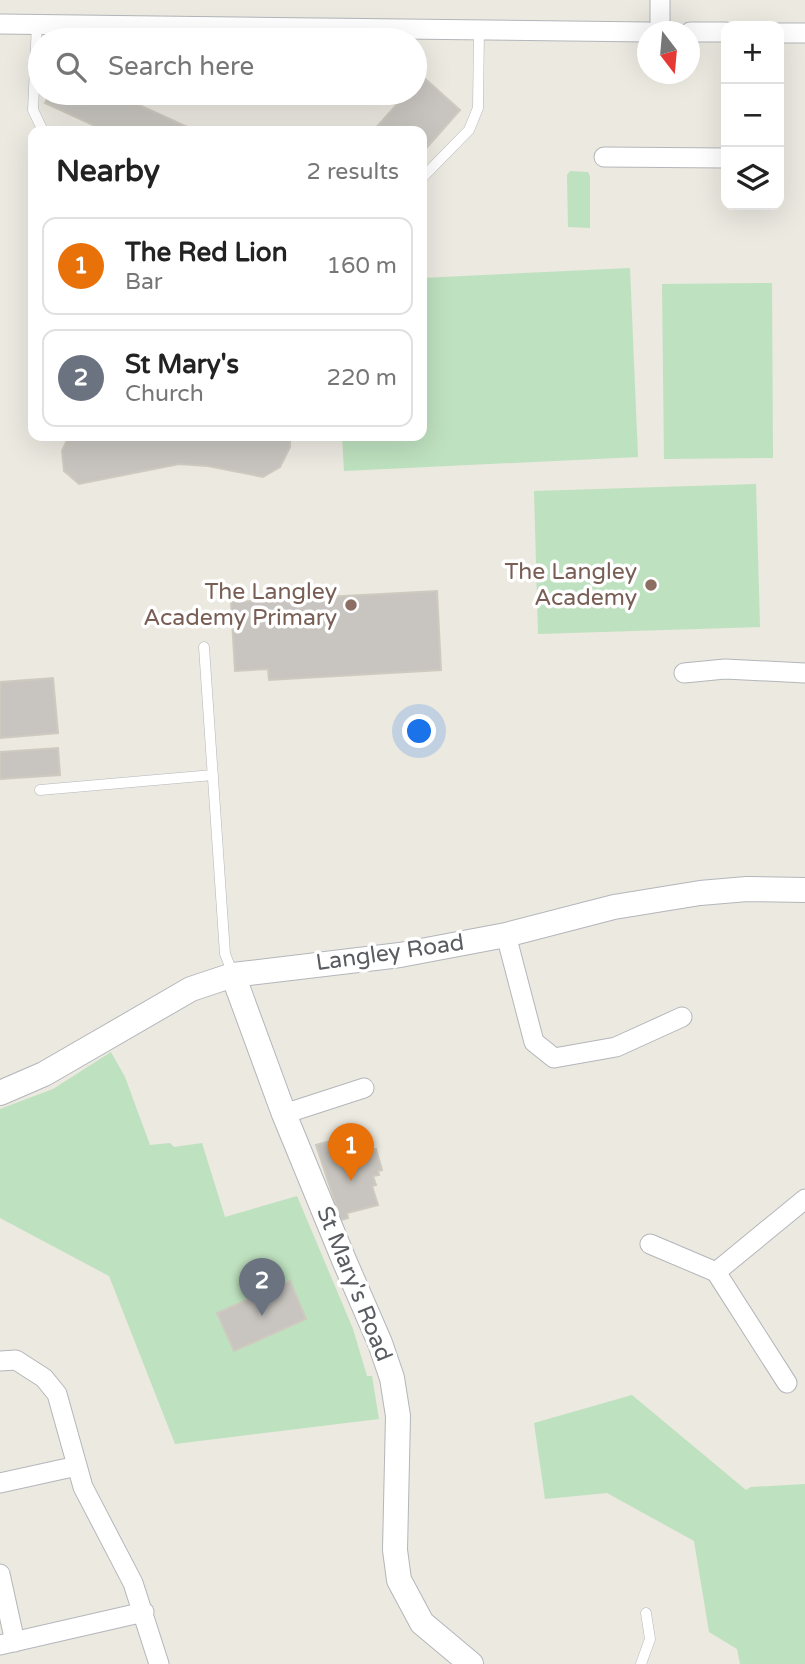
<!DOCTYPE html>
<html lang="en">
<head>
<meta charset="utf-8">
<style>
	body { margin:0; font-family:"Varela Round",sans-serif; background:#f2f2f2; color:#222 }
	.controls { position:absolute; right:21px; top:21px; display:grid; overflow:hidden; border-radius:14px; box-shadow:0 7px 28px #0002 }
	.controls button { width:63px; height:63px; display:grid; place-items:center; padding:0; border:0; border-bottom:2px solid #e0e0e0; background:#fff; color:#222; font:35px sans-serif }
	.compass { position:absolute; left:637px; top:21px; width:63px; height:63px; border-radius:50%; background:#fff; box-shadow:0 7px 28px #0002; rotate:164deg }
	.you { position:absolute; left:420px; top:732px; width:24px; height:24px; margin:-18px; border:5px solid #fff; border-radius:50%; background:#1a73e8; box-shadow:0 0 0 10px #1a73e833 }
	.badge { display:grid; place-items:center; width:46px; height:46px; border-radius:50%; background:#da4637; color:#fff; font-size:23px; font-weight:700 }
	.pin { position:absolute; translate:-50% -58px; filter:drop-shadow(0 2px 4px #0008) }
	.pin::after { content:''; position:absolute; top:37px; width:24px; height:21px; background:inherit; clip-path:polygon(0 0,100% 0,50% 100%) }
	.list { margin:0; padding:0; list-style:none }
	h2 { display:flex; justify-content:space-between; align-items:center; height:91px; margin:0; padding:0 28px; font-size:30px }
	h2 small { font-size:23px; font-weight:400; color:#767676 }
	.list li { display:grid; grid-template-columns:46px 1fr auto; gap:21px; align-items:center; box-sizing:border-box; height:98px; margin:0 14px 14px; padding:0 14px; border:2px solid #e0e0e0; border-radius:14px }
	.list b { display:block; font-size:26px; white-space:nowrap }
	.list p { margin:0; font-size:23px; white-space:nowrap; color:#767676 }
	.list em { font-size:23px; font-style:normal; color:#767676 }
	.icon { flex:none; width:38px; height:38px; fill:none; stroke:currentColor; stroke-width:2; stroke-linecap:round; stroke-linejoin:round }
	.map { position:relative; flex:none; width:805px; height:1664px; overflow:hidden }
	.search { position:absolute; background:#fff; box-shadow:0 7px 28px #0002; left:28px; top:28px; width:399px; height:77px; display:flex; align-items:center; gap:18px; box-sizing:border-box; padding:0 24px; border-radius:38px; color:#767676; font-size:26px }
	.panel { position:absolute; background:#fff; box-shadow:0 7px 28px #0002; left:28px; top:126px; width:399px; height:315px; border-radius:14px }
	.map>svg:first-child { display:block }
</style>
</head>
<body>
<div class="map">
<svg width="805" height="1664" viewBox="0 0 805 1664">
	<rect width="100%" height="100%" fill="#ebe9e0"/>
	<!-- green -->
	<path fill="#bee1bf" d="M 570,171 L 588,172 L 590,176 L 590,228 L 568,227 L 567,175 Z
		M 630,268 L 638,457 L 344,471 L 342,436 L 422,436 L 422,278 Z
		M 772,283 L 773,458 L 664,459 L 662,284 Z
		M 756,484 L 760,627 L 538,634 L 534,491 Z
		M 111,1052 L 125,1077 L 150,1145 L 170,1143 L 174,1147 L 202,1143 L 225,1217 L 297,1196 L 353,1329 L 367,1376 L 372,1376 L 379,1419 L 175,1444 L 109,1276 L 0,1218 L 0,1109 L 53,1089 Z
		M 632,1395 L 746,1490 L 751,1487 L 805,1484 L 805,1664 L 740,1664 L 737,1649 L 709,1632 L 694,1541 L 607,1493 L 545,1499 L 534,1423 Z"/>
	<!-- building -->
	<path fill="#c8c5c0" stroke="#cfcabf" stroke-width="2" d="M 422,76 L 460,110 L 422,153 L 422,131 L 373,131 L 407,93 L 415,93 L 415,84 Z
		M 50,93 L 113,93 L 196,131 L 106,131 L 45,103 Z
		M 75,436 L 290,436 L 290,447 L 280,467 L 263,477 L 208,466 L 179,464 L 79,484 L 64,471 L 62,451 L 67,440 Z
		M 437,591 L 441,670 L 269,680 L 268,669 L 235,671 L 231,602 Z
		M 53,678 L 58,733 L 0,738 L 0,682 Z
		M 58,748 L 60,775 L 0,779 L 0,752 Z
		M 334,1140 L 340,1158 L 376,1149 L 382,1170 L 378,1171 L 379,1175 L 373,1176 L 376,1185 L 372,1186 L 378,1205 L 347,1213 L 348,1218 L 341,1220 L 316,1145 Z
		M 290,1281 L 306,1319 L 234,1351 L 217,1313 Z"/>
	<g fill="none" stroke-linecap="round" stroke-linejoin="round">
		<defs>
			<path id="service" d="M 37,24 L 33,110 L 43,131
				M 422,178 L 469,130 L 478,108 L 479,30
				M 204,647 L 225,954 L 233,974
				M 40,790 L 213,775
				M 641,1664 L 650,1639 L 646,1613"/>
			<path id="minor" d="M 0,24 L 648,32
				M 660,32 L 660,0
				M 690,32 L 726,32
				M 779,33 L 805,33
				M 604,157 L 726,158
				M 684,673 L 725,669 L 805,673
				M 506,935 L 534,1042 L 554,1058 L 616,1047 L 682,1017
				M 284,1114 L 364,1088
				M 650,1244 L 716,1272
				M 0,1361 L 16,1360 L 44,1378 L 57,1394 L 83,1487 L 133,1583 L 159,1664
				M 787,1383 L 716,1272 L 805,1199
				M 0,1483 L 77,1466
				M 0,1574 L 15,1642
				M 0,1645 L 144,1612"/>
			<path id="tertiary" d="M 233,975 L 284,1114 L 344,1260 L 380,1343 L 392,1378 L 398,1416 L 395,1550 L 399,1580 L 422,1623 L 471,1664
				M 0,1093 L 44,1074 L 191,989 L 233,975 L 400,955 L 506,935 L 614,907 L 700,893 L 747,889 L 805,890"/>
		</defs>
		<!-- service casing -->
		<use href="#service" stroke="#b3b6ba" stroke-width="11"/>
		<!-- minor casing -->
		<use href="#minor" stroke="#b3b6ba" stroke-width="21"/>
		<!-- tertiary casing -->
		<use href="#tertiary" stroke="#b3b6ba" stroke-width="26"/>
		<!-- service -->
		<use href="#service" stroke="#fff" stroke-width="10"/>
		<!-- minor -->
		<use href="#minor" stroke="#fff" stroke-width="19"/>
		<!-- tertiary -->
		<use href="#tertiary" stroke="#fff" stroke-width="24"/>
	</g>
	<!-- markers -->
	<g fill="#8d6e63" stroke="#fff" stroke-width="2.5">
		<circle cx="651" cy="585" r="7"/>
		<circle cx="351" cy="605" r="7"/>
	</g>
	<g text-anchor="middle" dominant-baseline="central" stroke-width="7" stroke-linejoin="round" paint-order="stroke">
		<!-- education labels -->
		<g font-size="23" fill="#785e54" stroke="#fff" text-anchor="end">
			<text x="637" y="572">The Langley<tspan x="637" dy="26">Academy</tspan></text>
			<text x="337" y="592">The Langley<tspan x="337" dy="26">Academy Primary</tspan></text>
		</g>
		<!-- street labels -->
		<g font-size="23" fill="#595c60" stroke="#fff">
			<text transform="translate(390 953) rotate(-8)">Langley Road</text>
			<text transform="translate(354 1284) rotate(68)">St Mary's Road</text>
		</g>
	</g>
</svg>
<div class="controls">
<button>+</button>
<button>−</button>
<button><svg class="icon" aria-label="layers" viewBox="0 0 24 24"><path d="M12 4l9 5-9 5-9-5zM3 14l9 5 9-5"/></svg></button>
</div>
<svg class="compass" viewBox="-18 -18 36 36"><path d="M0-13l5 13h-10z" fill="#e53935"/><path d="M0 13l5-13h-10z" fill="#767676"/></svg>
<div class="you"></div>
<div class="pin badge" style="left:351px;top:1181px;background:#e8710a">1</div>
<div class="pin badge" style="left:262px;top:1316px;background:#6b7280">2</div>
<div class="search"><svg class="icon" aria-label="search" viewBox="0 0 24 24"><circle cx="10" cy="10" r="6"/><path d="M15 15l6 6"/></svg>Search here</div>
<section class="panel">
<h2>Nearby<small>2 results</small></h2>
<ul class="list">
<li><span class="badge" style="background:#e8710a">1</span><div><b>The Red Lion</b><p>Bar</p></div><em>160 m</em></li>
<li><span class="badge" style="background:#6b7280">2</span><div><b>St Mary's</b><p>Church</p></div><em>220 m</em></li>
</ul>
</section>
</div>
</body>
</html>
